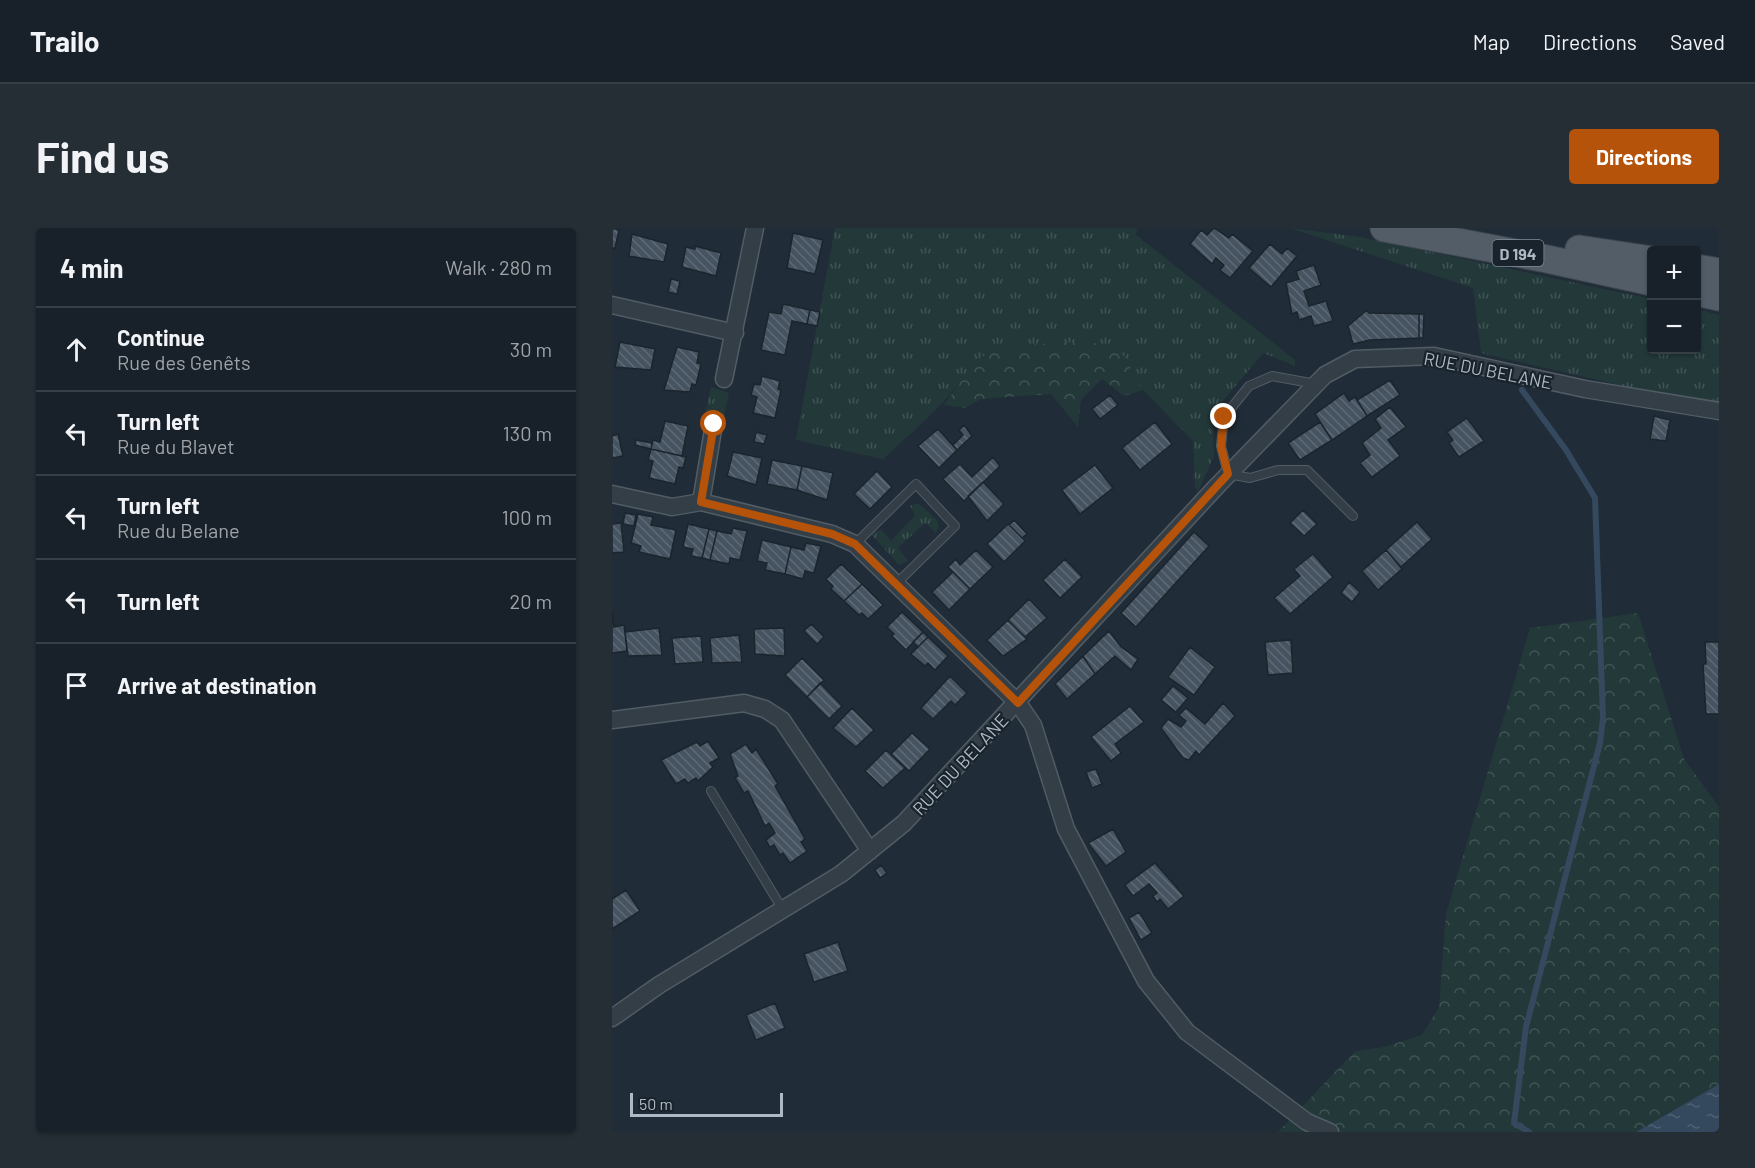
<!DOCTYPE html>
<html lang="en">
<head>
<meta charset="utf-8">
<style>
	body { margin:0; font-family:Barlow,sans-serif; background:#252e35; color:#f1f3f6 }
	.controls { position:absolute; right:18px; top:18px; display:grid; overflow:hidden; border-radius:6px; box-shadow:0 2px 4px #0004 }
	.controls button { width:54px; height:54px; display:grid; place-items:center; padding:0; border:0; border-bottom:2px solid #363e46; background:#182129; color:#f1f3f6; font:30px sans-serif }
	.scale { position:absolute; left:18px; bottom:15px; width:153px; box-sizing:border-box; padding-left:6px; border:3px solid #aeb9c4; border-top:0; font-size:16px; line-height:21px; white-space:nowrap; color:#aeb9c4; -webkit-text-stroke:4px #19232c; paint-order:stroke }
	.stop { position:absolute; width:18px; height:18px; margin:-14px; border:4px solid #b45309; border-radius:50%; background:#fff }
	.stop.end { background:#b45309; border-color:#fff; box-shadow:0 2px 6px #0008 }
	.list { margin:0; padding:0; list-style:none }
	h2 { display:flex; justify-content:space-between; align-items:center; height:78px; margin:0; padding:0 24px; font-size:26px }
	h2 small { font-size:20px; font-weight:400; color:#9fa3a8 }
	.list li { display:grid; grid-template-columns:39px 1fr auto; gap:18px; align-items:center; box-sizing:border-box; height:84px; padding:0 24px; border-top:2px solid #363e46 }
	.list b { display:block; font-size:22px; white-space:nowrap }
	.list p { margin:0; font-size:20px; white-space:nowrap; color:#9fa3a8 }
	.list em { font-size:20px; font-style:normal; color:#9fa3a8 }
	.icon { flex:none; width:33px; height:33px; fill:none; stroke:currentColor; stroke-width:2; stroke-linecap:round; stroke-linejoin:round }
	.map { position:relative; flex:none; width:1107px; height:904px; overflow:hidden; border-radius:6px }
	header { display:flex; align-items:center; gap:36px; box-sizing:border-box; height:84px; padding:0 30px; background:#182129; border-bottom:2px solid #363e46 }
	header strong { font-size:28px }
	nav { display:flex; gap:33px; margin-inline-start:auto; font-size:21px }
	.intro { display:flex; align-items:center; justify-content:space-between; box-sizing:border-box; height:144px; padding:0 36px }
	h1 { margin:0; font-size:42px }
	.button { padding:15px 27px; border-radius:6px; background:#b45309; color:#fff; font-size:21px; font-weight:700 }
	main { display:flex; gap:36px; padding:0 36px }
	aside { flex:1; background:#182129; border-radius:6px; box-shadow:0 2px 4px #0004 }
	.map>svg:first-child { display:block }
</style>
</head>
<body>
<header>
<strong>Trailo</strong>
<nav><a>Map</a><a>Directions</a><a>Saved</a></nav>
</header>
<div class="intro"><h1>Find us</h1><a class="button">Directions</a></div>
<main>
<aside>
<h2>4 min<small>Walk · 280 m</small></h2>
<ul class="list">
<li><svg class="icon" aria-label="ahead" viewBox="0 0 24 24"><path d="M12 20V5M6 11l6-6 6 6"/></svg><div><b>Continue</b><p>Rue des Genêts</p></div><em>30 m</em></li>
<li><svg class="icon" aria-label="left" viewBox="0 0 24 24"><path d="M17 20v-9H6M10 6l-5 5 5 5"/></svg><div><b>Turn left</b><p>Rue du Blavet</p></div><em>130 m</em></li>
<li><svg class="icon" aria-label="left" viewBox="0 0 24 24"><path d="M17 20v-9H6M10 6l-5 5 5 5"/></svg><div><b>Turn left</b><p>Rue du Belane</p></div><em>100 m</em></li>
<li><svg class="icon" aria-label="left" viewBox="0 0 24 24"><path d="M17 20v-9H6M10 6l-5 5 5 5"/></svg><div><b>Turn left</b></div><em>20 m</em></li>
<li><svg class="icon" aria-label="arrive" viewBox="0 0 24 24"><path d="M6 21V4h12l-3 4 3 4H6"/></svg><div><b>Arrive at destination</b></div></li>
</ul>
</aside>
<div class="map">
<svg width="1107" height="904" viewBox="0 0 1107 904">
	<defs>
		<pattern id="grass-tufts" width="24" height="20" patternUnits="userSpaceOnUse" patternTransform="scale(1.5)"><rect width="24" height="20" fill="#233939"/><path d="M3 7l-1-3M5 7V3M7 7l1-3M15 17l-1-3M17 17v-4M19 17l1-3" fill="none" stroke="#405454"/></pattern>
		<pattern id="forest-crowns" width="20" height="18" patternUnits="userSpaceOnUse" patternTransform="scale(1.5)"><rect width="20" height="18" fill="#233939"/><path d="M2 6a3 3 0 1 1 6 0M12 15a3 3 0 1 1 6 0" fill="none" stroke="#405454"/></pattern>
		<pattern id="water-ripples" width="26" height="14" patternUnits="userSpaceOnUse" patternTransform="scale(1.5)"><rect width="26" height="14" fill="#34495e"/><path d="M2 4q2-2 4 0t4 0M15 11q2-2 4 0t4 0" fill="none" stroke="#4f6173"/></pattern>
		<pattern id="building-back-hatch" width="6" height="6" patternUnits="userSpaceOnUse" patternTransform="scale(1.5)"><rect width="6" height="6" fill="#465461"/><path d="M-1 5l2 2M0 0l6 6M5-1l2 2" fill="none" stroke="#5e6a76"/></pattern>
	</defs>
	<rect width="100%" height="100%" fill="#202c37"/>
	<!-- grass -->
	<path fill="url(#grass-tufts)" d="M 223,0 L 525,0 L 524,7 L 683,132 L 683,138 L 651,125 L 600,186 L 602,228 L 586,264 L 583,259 L 581,213 L 531,162 L 511,127 L 365,131 C 339,171 306,199 271,231 L 184,212 Z
		M 678,0 L 748,9 L 1039,71 L 1040,122 L 1084,122 L 1085,81 L 1107,87 L 1107,175 L 1068,171 L 869,125 L 861,60 Z
		M 99,159 L 117,165 L 110,195 L 92,190 Z
		M 306,275 L 325,292 L 327,298 L 324,305 L 313,295 L 286,320 L 296,333 L 287,337 L 260,307 L 262,303 L 270,302 L 279,313 L 303,287 L 298,278 Z"/>
	<!-- forest -->
	<path fill="url(#forest-crowns)" d="M 478,113 L 511,127 L 531,162 L 512,168 L 490,151 L 469,172 L 466,199 L 439,166 L 369,171 L 353,180 L 331,177 C 343,164 354,143 365,132 C 383,115 452,115 478,113 Z
		M 1026,385 L 1072,531 L 1107,579 L 1107,856 L 1024,904 L 666,904 L 743,823 L 772,819 L 810,807 L 827,779 L 834,686 L 918,400 Z"/>
	<!-- water -->
	<path fill="url(#water-ripples)" d="M 1107,856 L 1107,904 L 1024,904 Z"/>
	<g fill="none" stroke-linecap="round" stroke-linejoin="round">
		<!-- stream -->
		<path stroke="#34495e" stroke-width="6" d="M 910,162 L 954,222 L 983,270 L 991,490 L 988,515 L 914,799 L 902,895 L 917,904"/>
	</g>
	<!-- building -->
	<path fill="url(#building-back-hatch)" stroke="#1b252e" stroke-width="1.5" d="M 0,0 L 7,2 L 3,20 L 0,20 Z
		M 602,0 L 617,10 L 620,6 L 641,23 L 618,50 L 608,42 L 612,37 L 604,30 L 600,36 L 578,16 L 589,2 L 595,7 Z
		M 181,5 L 211,12 L 203,46 L 175,40 Z
		M 20,6 L 56,16 L 52,34 L 17,28 Z
		M 658,16 L 670,26 L 675,20 L 685,28 L 659,59 L 637,40 Z
		M 83,18 L 109,25 L 104,48 L 70,39 L 74,19 L 83,21 Z
		M 702,37 L 709,57 L 692,63 L 697,78 L 714,73 L 721,93 L 702,98 L 699,88 L 687,92 L 685,84 L 680,86 L 674,55 L 687,51 L 684,43 Z
		M 59,51 L 68,53 L 65,66 L 56,64 Z
		M 171,76 L 198,82 L 195,96 L 180,93 L 173,127 L 149,122 L 157,84 L 169,86 Z
		M 198,82 L 208,84 L 205,98 L 195,96 Z
		M 755,82 L 757,85 L 807,86 L 807,110 L 758,112 L 741,116 L 736,98 Z
		M 807,86 L 812,86 L 811,110 L 807,110 Z
		M 8,114 L 43,121 L 39,142 L 3,139 Z
		M 65,119 L 87,124 L 85,135 L 89,136 L 84,157 L 80,156 L 78,164 L 52,162 Z
		M 150,148 L 168,153 L 166,161 L 169,162 L 163,190 L 141,185 L 145,169 L 139,167 L 142,156 L 148,157 Z
		M 778,152 L 788,167 L 755,188 L 745,172 Z
		M 732,165 L 737,173 L 743,169 L 755,188 L 720,212 L 703,186 Z
		M 498,167 L 506,177 L 488,191 L 480,181 Z
		M 778,179 L 794,199 L 776,212 L 788,228 L 760,249 L 748,235 L 758,227 L 750,215 L 769,200 L 763,191 Z
		M 1042,188 L 1058,192 L 1054,213 L 1038,211 Z
		M 855,190 L 872,213 L 847,229 L 837,215 L 841,212 L 835,204 Z
		M 53,193 L 76,198 L 70,228 L 39,221 L 41,212 L 48,214 Z
		M 543,194 L 560,216 L 528,242 L 510,220 Z
		M 708,194 L 720,212 L 688,232 L 676,215 Z
		M 352,197 L 360,208 L 345,222 L 341,217 L 351,207 L 347,202 Z
		M 326,201 L 345,222 L 327,240 L 306,218 Z
		M 144,204 L 155,207 L 152,216 L 142,214 Z
		M 6,206 L 11,228 L 0,230 L 0,208 Z
		M 24,212 L 40,215 L 39,221 L 23,217 Z
		M 39,221 L 74,229 L 71,240 L 67,239 L 63,256 L 37,250 L 41,233 L 36,232 Z
		M 121,224 L 150,230 L 144,257 L 115,248 Z
		M 381,229 L 388,238 L 352,273 L 331,251 L 348,236 L 360,249 Z
		M 160,232 L 190,238 L 185,262 L 155,256 Z
		M 483,237 L 501,260 L 468,286 L 450,262 Z
		M 190,238 L 221,245 L 215,272 L 185,262 Z
		M 265,243 L 280,259 L 258,281 L 242,266 Z
		M 371,254 L 392,276 L 375,293 L 356,268 Z
		M 691,282 L 705,296 L 692,308 L 678,295 Z
		M 13,285 L 24,287 L 22,298 L 11,296 Z
		M 26,286 L 41,289 L 39,297 L 64,302 L 58,331 L 27,324 L 29,318 L 19,315 Z
		M 402,292 L 415,306 L 410,310 L 397,297 Z
		M 805,294 L 820,311 L 789,339 L 774,322 Z
		M 9,295 L 12,324 L 0,325 L 0,296 Z
		M 76,296 L 97,301 L 90,330 L 79,328 L 81,321 L 71,319 Z
		M 396,296 L 413,313 L 392,334 L 375,316 Z
		M 121,300 L 135,303 L 128,332 L 118,330 L 117,336 L 98,332 L 105,303 L 119,306 Z
		M 97,301 L 105,303 L 98,332 L 90,330 Z
		M 582,304 L 597,318 L 524,399 L 509,385 Z
		M 150,312 L 179,319 L 173,346 L 153,342 L 155,335 L 145,333 Z
		M 194,315 L 209,318 L 202,345 L 193,343 L 191,351 L 173,346 L 179,319 L 192,322 Z
		M 364,322 L 381,339 L 358,361 L 336,339 L 344,331 L 348,337 Z
		M 774,322 L 790,341 L 766,362 L 750,343 Z
		M 701,326 L 721,349 L 678,386 L 662,370 L 688,348 L 682,341 Z
		M 453,331 L 470,349 L 448,370 L 431,352 Z
		M 229,336 L 250,356 L 232,373 L 219,361 L 221,358 L 214,351 Z
		M 341,344 L 358,361 L 337,382 L 320,364 Z
		M 737,354 L 748,364 L 740,374 L 729,365 Z
		M 250,356 L 271,377 L 256,391 L 250,385 L 247,387 L 232,373 Z
		M 417,371 L 435,390 L 413,409 L 396,392 Z
		M 290,384 L 311,404 L 294,422 L 280,408 L 282,406 L 275,399 Z
		M 0,385 L 2,399 L 12,397 L 15,423 L 0,425 Z
		M 396,392 L 415,411 L 391,428 L 375,412 Z
		M 199,396 L 212,409 L 205,416 L 192,403 Z
		M 47,400 L 50,427 L 16,428 L 13,404 Z
		M 172,400 L 173,428 L 143,426 L 142,401 Z
		M 497,403 L 509,419 L 526,431 L 519,442 L 503,428 L 483,446 L 471,428 Z
		M 311,404 L 316,409 L 306,419 L 301,414 Z
		M 127,407 L 130,434 L 100,435 L 98,410 Z
		M 89,408 L 91,434 L 63,436 L 60,410 Z
		M 316,409 L 336,428 L 323,442 L 316,435 L 313,438 L 299,426 Z
		M 679,412 L 681,445 L 656,447 L 653,414 Z
		M 1093,414 L 1107,414 L 1107,486 L 1094,486 L 1091,436 L 1094,436 Z
		M 578,419 L 603,439 L 582,467 L 556,449 Z
		M 471,428 L 483,446 L 455,471 L 443,456 Z
		M 190,430 L 212,452 L 195,469 L 173,447 Z
		M 338,448 L 355,465 L 343,477 L 339,473 L 321,491 L 309,480 Z
		M 208,455 L 230,478 L 217,491 L 195,469 Z
		M 561,458 L 576,470 L 564,484 L 549,472 Z
		M 611,475 L 623,488 L 587,527 L 584,523 L 577,532 L 571,530 L 549,500 L 556,491 L 569,499 L 574,493 L 567,487 L 574,480 L 593,496 Z
		M 518,478 L 532,494 L 503,516 L 509,525 L 499,533 L 479,509 Z
		M 240,480 L 262,502 L 244,519 L 221,500 Z
		M 300,505 L 318,521 L 297,543 L 279,526 Z
		M 96,513 L 107,530 L 98,535 L 101,539 L 86,553 L 84,550 L 76,555 L 73,551 L 64,556 L 49,532 L 85,514 L 88,518 Z
		M 134,516 L 140,525 L 144,521 L 166,556 L 163,558 L 193,611 L 189,614 L 195,623 L 178,635 L 171,625 L 168,627 L 162,617 L 158,619 L 154,612 L 163,605 L 157,595 L 153,598 L 136,563 L 132,565 L 123,550 L 126,548 L 118,526 Z
		M 274,522 L 293,540 L 271,560 L 253,543 Z
		M 484,541 L 490,556 L 480,560 L 474,544 Z
		M 501,601 L 514,624 L 494,638 L 476,615 Z
		M 543,635 L 572,668 L 556,681 L 548,671 L 545,674 L 541,668 L 545,665 L 537,656 L 521,668 L 513,657 Z
		M 269,637 L 275,645 L 268,650 L 263,642 Z
		M 14,662 L 28,683 L 0,701 L 0,671 Z
		M 527,684 L 540,705 L 529,712 L 517,690 Z
		M 226,714 L 236,743 L 202,754 L 192,726 Z
		M 163,775 L 173,800 L 144,812 L 134,787 Z"/>
	<g fill="none" stroke-linecap="round" stroke-linejoin="round">
		<defs>
			<path id="service" d="M 704,156 L 660,148 L 637,158 L 612,189 L 609,218 L 616,246 L 638,250 L 666,242 L 695,242 L 741,288
				M 243,316 L 304,256 L 343,298 L 285,355
				M 99,563 L 171,682"/>
			<path id="minor" d="M 0,77 L 123,105
				M 112,151 L 143,0
				M 0,266 L 60,279 L 89,274 L 220,306 L 243,316 L 406,475 L 421,497 L 454,601 L 534,753 L 575,804 L 695,894 L 718,904
				M 89,274 L 102,196
				M 0,492 L 132,475 L 153,481 L 170,492 L 258,623
				M 0,790 L 47,757 L 229,646 L 292,595 L 606,257 L 713,147 L 743,131 L 822,128 L 973,161 L 1107,183"/>
			<path id="primary" d="M 772,0 L 935,31 L 1040,54
				M 967,21 L 1040,32
				M 1084,40 L 1107,44
				M 1084,64 L 1107,69"/>
		</defs>
		<!-- service casing -->
		<use href="#service" stroke="#515c65" stroke-width="10"/>
		<!-- minor casing -->
		<use href="#minor" stroke="#515c65" stroke-width="19"/>
		<!-- primary casing -->
		<use href="#primary" stroke="#3d4751" stroke-width="29"/>
		<!-- service -->
		<use href="#service" stroke="#343e47" stroke-width="8"/>
		<!-- minor -->
		<use href="#minor" stroke="#343e47" stroke-width="16"/>
		<!-- primary -->
		<use href="#primary" stroke="#525d67" stroke-width="27"/>
	</g>
	<g fill="none" stroke-linecap="round" stroke-linejoin="round">
		<!-- route -->
		<path stroke="#b45309" stroke-width="8" d="M 102,196 L 89,274 L 220,306 L 243,316 L 406,475 L 616,246 L 609,218 L 612,189"/>
	</g>
	<g text-anchor="middle" dominant-baseline="central" stroke-width="4.5" stroke-linejoin="round" paint-order="stroke">
		<!-- shield labels -->
		<rect fill="#19232c" stroke="#818c96" stroke-width="1.5" x="880.5" y="12" width="51" height="26" rx="4.5"/>
		<g font-size="16" font-weight="bold" fill="#aeb9c4">
			<text x="906" y="25">D 194</text>
		</g>
		<!-- street labels -->
		<g font-size="18" fill="#aeb9c4" stroke="#19232c">
			<text transform="translate(876 142) rotate(11)">RUE DU BELANE</text>
			<text transform="translate(348 536) rotate(-47)">RUE DU BELANE</text>
		</g>
	</g>
</svg>
<div class="controls">
<button>+</button>
<button>−</button>
</div>
<div class="scale">50 m</div>
<div class="stop" style="left:102px;top:196px"></div>
<div class="stop end" style="left:612px;top:189px"></div>
</div>
</main>
</body>
</html>
